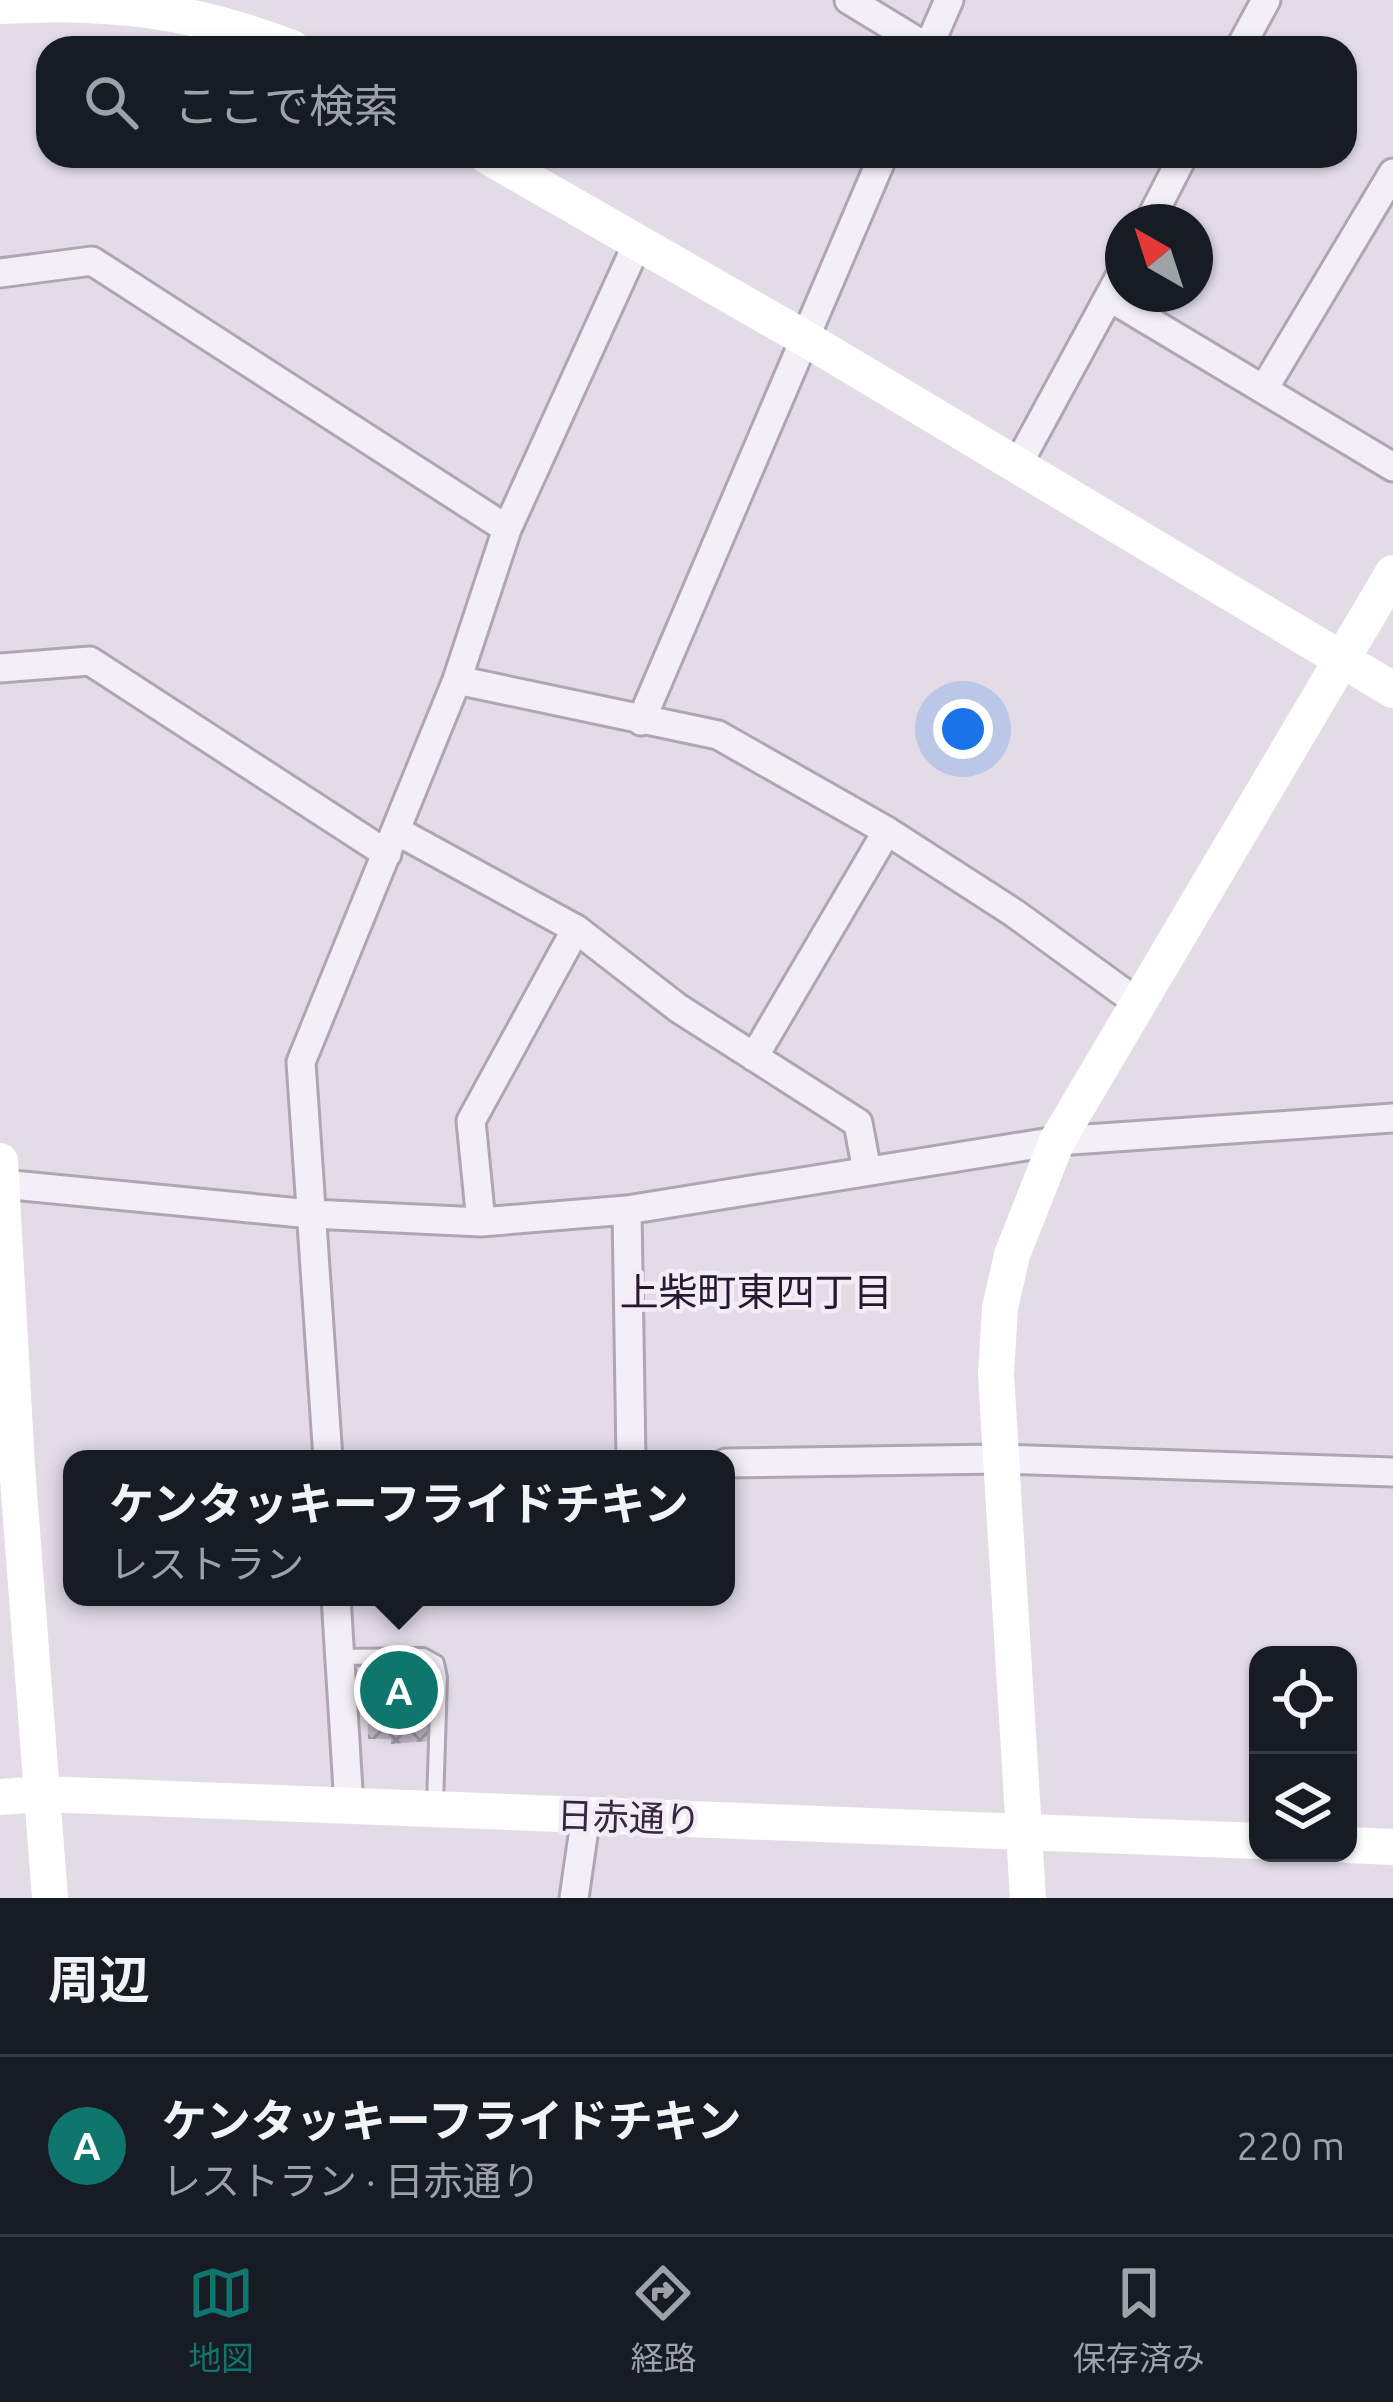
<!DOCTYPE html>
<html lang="ja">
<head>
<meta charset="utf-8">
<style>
	body { margin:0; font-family:Ubuntu,"Noto Sans JP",sans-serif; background:#20242c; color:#f1f3f6 }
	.controls { position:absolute; right:36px; bottom:36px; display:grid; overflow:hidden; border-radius:24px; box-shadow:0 3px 9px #0004 }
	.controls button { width:108px; height:108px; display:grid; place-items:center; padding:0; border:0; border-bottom:3px solid #363941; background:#171b24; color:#f1f3f6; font:60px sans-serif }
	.compass { position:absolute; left:1105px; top:204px; width:108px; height:108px; border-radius:50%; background:#171b24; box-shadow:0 3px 9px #0004; rotate:321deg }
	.you { position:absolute; left:963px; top:729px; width:42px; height:42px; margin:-30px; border:9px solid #fff; border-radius:50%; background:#1a73e8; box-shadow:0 0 0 18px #1a73e833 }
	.badge { display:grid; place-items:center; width:78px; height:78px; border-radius:50%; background:#0f766e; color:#fff; font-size:39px; font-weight:700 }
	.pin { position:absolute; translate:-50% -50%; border:6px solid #fff; box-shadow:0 3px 12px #0006 }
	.popup { position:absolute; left:63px; top:1450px; width:672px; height:156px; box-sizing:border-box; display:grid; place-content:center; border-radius:24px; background:#171b24; filter:drop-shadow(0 3px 9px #0005); font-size:39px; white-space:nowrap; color:#9ea1a6 }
	.popup b { font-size:45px; color:#f1f3f6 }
	.popup::after { content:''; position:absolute; left:50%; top:100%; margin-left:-24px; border:24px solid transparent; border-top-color:#171b24 }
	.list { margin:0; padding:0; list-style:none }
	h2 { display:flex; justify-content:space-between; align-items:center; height:156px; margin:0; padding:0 48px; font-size:51px }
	h2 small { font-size:39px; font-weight:400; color:#9ea1a6 }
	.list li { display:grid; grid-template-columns:78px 1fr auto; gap:36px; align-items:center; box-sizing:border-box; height:180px; padding:0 48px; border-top:3px solid #363941 }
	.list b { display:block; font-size:45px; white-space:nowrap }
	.list p { margin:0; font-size:39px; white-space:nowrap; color:#9ea1a6 }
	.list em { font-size:39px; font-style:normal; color:#9ea1a6 }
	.icon { flex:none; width:66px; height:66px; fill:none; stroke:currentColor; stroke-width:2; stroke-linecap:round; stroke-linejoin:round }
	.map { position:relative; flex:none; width:1393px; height:1898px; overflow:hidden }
	.search { position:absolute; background:#171b24; box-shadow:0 3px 9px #0004; left:36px; right:36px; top:36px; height:132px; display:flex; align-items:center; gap:30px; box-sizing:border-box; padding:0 42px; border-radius:36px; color:#9ea1a6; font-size:45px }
	.sheet { height:336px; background:#171b24 }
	nav { display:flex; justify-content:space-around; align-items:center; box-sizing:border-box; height:168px; border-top:3px solid #363941; background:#171b24; font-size:33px; color:#9ea1a6 }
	nav a { display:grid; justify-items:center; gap:6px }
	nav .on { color:#0f766e }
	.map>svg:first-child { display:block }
</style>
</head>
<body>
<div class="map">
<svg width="1393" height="1898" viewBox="0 0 1393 1898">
	<defs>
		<pattern id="building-cross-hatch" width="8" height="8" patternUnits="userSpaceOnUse" patternTransform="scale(3)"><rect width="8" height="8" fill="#c4baca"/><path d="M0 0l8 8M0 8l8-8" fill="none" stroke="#a097a5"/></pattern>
	</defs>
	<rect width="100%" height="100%" fill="#e3dce7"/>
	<!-- building -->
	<path fill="url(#building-cross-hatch)" d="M 418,1662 L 423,1675 L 430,1675 L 430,1704 L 435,1704 L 435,1729 L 429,1728 L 429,1741 L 391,1744 L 391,1739 L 368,1739 L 367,1676 L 374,1676 L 373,1663 Z"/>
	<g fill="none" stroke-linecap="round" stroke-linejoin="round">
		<defs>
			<path id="lane" d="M 340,1657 L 423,1656 L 436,1663 L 439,1678 L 435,1805"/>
			<path id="street" d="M 849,0 L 928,48 L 949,0
				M 1240,48 L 1266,0
				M 1149,222 L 1183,156
				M 0,273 L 92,261 L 507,529
				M 1109,297 L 1393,467
				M 1265,387 L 1393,173
				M 1017,466 L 1123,271
				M 0,668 L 90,661 L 387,854
				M 457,680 L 718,735 L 887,831 L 1014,913 L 1138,1003
				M 641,721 L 883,156
				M 397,831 L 576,929 L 678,1008 L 858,1123 L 867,1171
				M 754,1057 L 887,831
				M 2,1184 L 311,1214 L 481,1222 L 627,1210 L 1057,1141 L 1393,1118
				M 627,1210 L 631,1459
				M 481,1222 L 471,1121 L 576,929
				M 328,1459 L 301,1062 L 457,680 L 507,529 L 638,242
				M 726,1463 L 999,1459 L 1393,1472
				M 336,1597 L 349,1806
				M 574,1898 L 586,1815"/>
		</defs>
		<!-- lane casing -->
		<use href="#lane" stroke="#afa5b4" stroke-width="20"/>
		<!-- street casing -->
		<use href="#street" stroke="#afa5b4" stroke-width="33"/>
		<!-- lane -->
		<use href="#lane" stroke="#f3eff6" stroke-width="14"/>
		<!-- street -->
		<use href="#street" stroke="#f3eff6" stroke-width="27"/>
		<!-- secondary -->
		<path stroke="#fff" stroke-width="36" d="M 0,6 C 110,0 190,9 292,48
			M 487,156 L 806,339 L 1393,690
			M 0,1161 L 17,1466 L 50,1898
			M 0,1797 L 44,1794 L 1258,1841
			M 1348,1845 L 1393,1847
			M 1028,1898 L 996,1375 L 1000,1308 L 1012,1255 L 1057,1141 L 1393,573"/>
	</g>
	<g text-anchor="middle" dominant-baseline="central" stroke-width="9" stroke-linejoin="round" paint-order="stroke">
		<!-- street labels -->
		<g font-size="36" fill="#36263e" stroke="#f1ecf5">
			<text transform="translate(629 1817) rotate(2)">日赤通り</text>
		</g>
		<!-- neighbourhood labels -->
		<g font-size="39" fill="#28182f" stroke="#f1ecf5">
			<text x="756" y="1291">上柴町東四丁目</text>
		</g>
	</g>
</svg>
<div class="controls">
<button><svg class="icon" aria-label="locate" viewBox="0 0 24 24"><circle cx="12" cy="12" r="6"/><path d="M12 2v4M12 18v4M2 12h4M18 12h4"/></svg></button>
<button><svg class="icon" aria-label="layers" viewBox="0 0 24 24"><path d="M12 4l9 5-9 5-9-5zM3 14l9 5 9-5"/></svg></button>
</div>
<svg class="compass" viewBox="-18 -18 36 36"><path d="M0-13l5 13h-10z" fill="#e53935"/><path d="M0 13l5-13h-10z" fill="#9ea1a6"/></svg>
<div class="you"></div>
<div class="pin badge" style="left:399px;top:1690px">A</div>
<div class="popup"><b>ケンタッキーフライドチキン</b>レストラン</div>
<div class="search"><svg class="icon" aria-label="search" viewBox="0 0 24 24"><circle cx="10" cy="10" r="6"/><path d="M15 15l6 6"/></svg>ここで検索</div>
</div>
<section class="sheet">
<h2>周辺<small></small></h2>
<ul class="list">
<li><span class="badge">A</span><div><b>ケンタッキーフライドチキン</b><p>レストラン · 日赤通り</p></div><em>220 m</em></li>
</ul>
</section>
<nav>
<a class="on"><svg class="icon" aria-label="map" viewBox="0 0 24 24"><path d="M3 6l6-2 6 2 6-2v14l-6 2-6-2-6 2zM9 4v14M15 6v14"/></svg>地図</a>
<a><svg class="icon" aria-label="directions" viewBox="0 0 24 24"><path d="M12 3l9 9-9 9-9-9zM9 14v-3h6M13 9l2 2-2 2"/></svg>経路</a>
<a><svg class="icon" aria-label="saved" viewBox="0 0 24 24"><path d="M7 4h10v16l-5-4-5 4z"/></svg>保存済み</a>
</nav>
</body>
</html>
